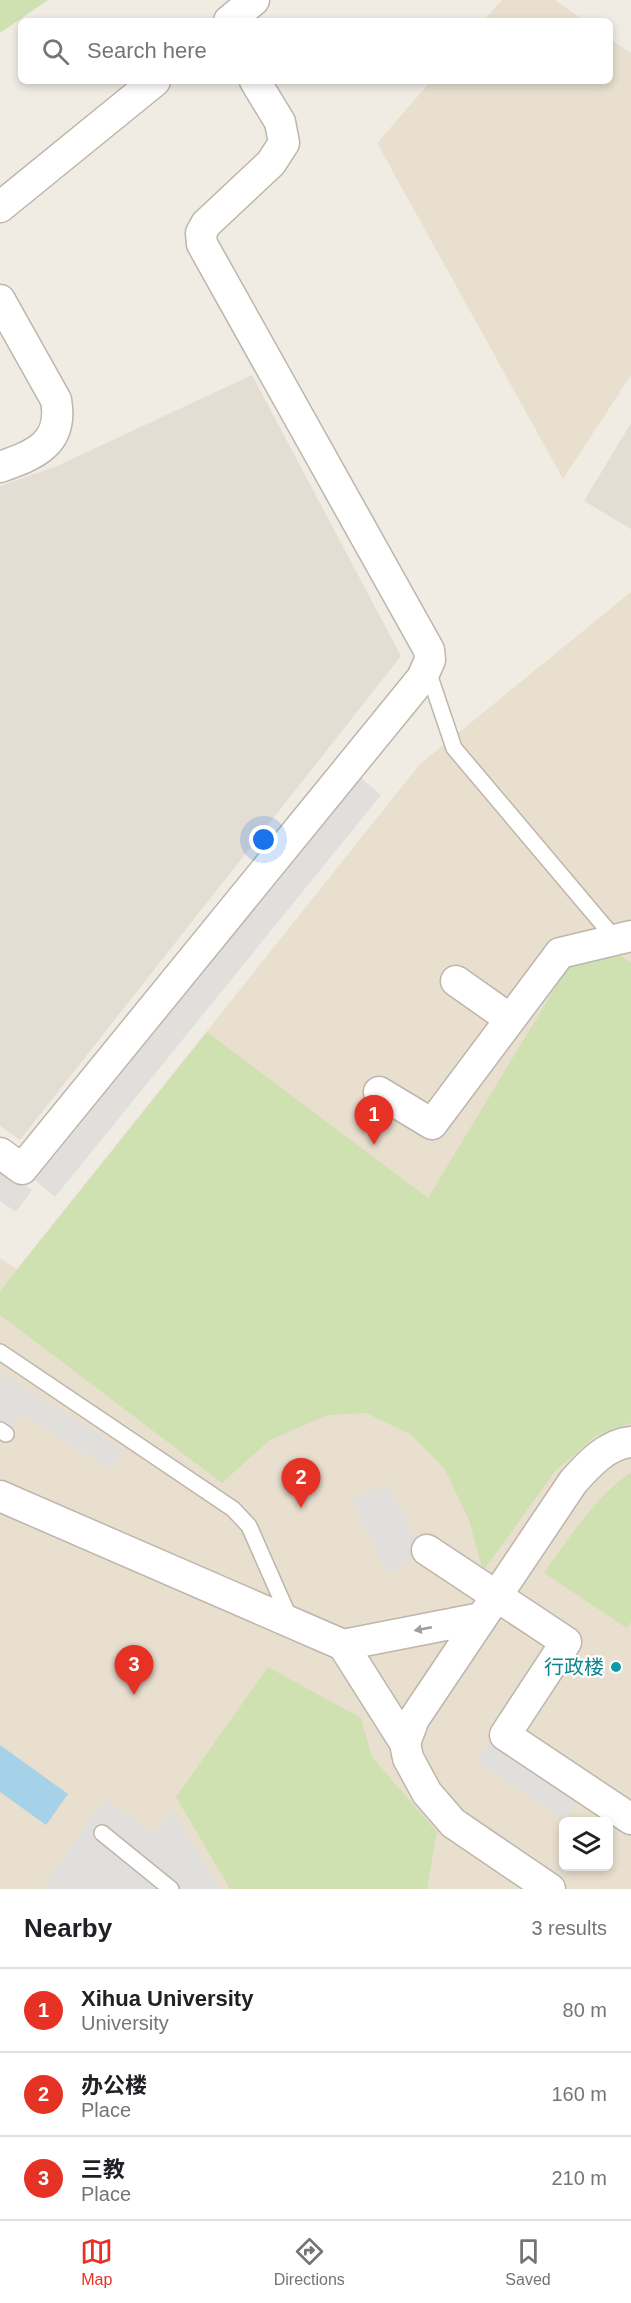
<!DOCTYPE html>
<html lang="en">
<head>
<meta charset="utf-8">
<style>
	body { margin:0; font-family:Arial,"Noto Sans SC",sans-serif; background:#f6f6f6; color:#202124 }
	.controls { position:absolute; right:18px; bottom:18px; display:grid; overflow:hidden; border-radius:9px; box-shadow:0 3px 9px #0003 }
	.controls button { width:54px; height:54px; display:grid; place-items:center; padding:0; border:0; border-bottom:2px solid #e0e0e0; background:#fff; color:#202124; font:30px sans-serif }
	.you { position:absolute; left:264px; top:840px; width:21px; height:21px; margin:-15px; border:4px solid #fff; border-radius:50%; background:#1a73e8; box-shadow:0 0 0 9px #1a73e833 }
	.badge { display:grid; place-items:center; width:39px; height:39px; border-radius:50%; background:#e63225; color:#fff; font-size:20px; font-weight:700 }
	.pin { position:absolute; translate:-50% -50px; filter:drop-shadow(0 2px 3px #0008) }
	.pin::after { content:''; position:absolute; top:32px; width:21px; height:18px; background:inherit; clip-path:polygon(0 0,100% 0,50% 100%) }
	.list { margin:0; padding:0; list-style:none }
	h2 { display:flex; justify-content:space-between; align-items:center; height:78px; margin:0; padding:0 24px; font-size:26px }
	h2 small { font-size:20px; font-weight:400; color:#757577 }
	.list li { display:grid; grid-template-columns:39px 1fr auto; gap:18px; align-items:center; box-sizing:border-box; height:84px; padding:0 24px; border-top:2px solid #e0e0e0 }
	.list b { display:block; font-size:22px; white-space:nowrap }
	.list p { margin:0; font-size:20px; white-space:nowrap; color:#757577 }
	.list em { font-size:20px; font-style:normal; color:#757577 }
	.icon { flex:none; width:33px; height:33px; fill:none; stroke:currentColor; stroke-width:2; stroke-linecap:round; stroke-linejoin:round }
	.map { position:relative; flex:none; width:631px; height:1889px; overflow:hidden }
	.search { position:absolute; background:#fff; box-shadow:0 3px 9px #0003; left:18px; right:18px; top:18px; height:66px; display:flex; align-items:center; gap:15px; box-sizing:border-box; padding:0 21px; border-radius:9px; color:#757577; font-size:22px }
	.sheet { height:330px; background:#fff }
	nav { display:flex; justify-content:space-around; align-items:center; box-sizing:border-box; height:84px; border-top:2px solid #e0e0e0; background:#fff; font-size:16px; color:#757577 }
	nav a { display:grid; justify-items:center; gap:3px }
	nav .on { color:#e63225 }
	.map>svg:first-child { display:block }
</style>
</head>
<body>
<div class="map">
<svg width="631" height="1889" viewBox="0 0 631 1889">
	<rect width="100%" height="100%" fill="#f0ece4"/>
	<!-- residential -->
	<path fill="#e4ddd3" d="M 252,375 L 401,656 L 20,1140 L 0,1126 L 0,486 L 57,466 Z
		M 631,423 L 631,529 L 584,501 Z"/>
	<!-- education -->
	<path fill="#e8dfcf" fill-rule="evenodd" d="M 502,0 L 555,0 L 585,21 L 483,21 Z
		M 610,39 L 631,53 L 631,375 L 563,479 L 377,143 L 431,81 L 610,81 Z
		M 631,592 L 631,1889 L 0,1889 L 0,1258 L 17,1269 L 420,764 ZM 564,1822 L 608,1822 L 608,1866 L 564,1866 Z"/>
	<!-- green -->
	<path fill="#cfe1b0" d="M 0,0 L 48,0 L 0,33 Z
		M 618,954 L 631,962 L 631,1423 L 597,1435 L 556,1470 L 483,1571 L 469,1520 L 444,1468 L 410,1434 L 366,1413 L 328,1415 L 270,1440 L 222,1483 L 0,1315 L 0,1291 L 207,1032 L 428,1198 L 570,963 Z
		M 631,1472 L 631,1622 L 627,1628 L 544,1573 C 570,1536 594,1499 631,1472 Z
		M 268,1667 L 361,1718 L 372,1757 L 437,1832 L 427,1889 L 230,1889 L 176,1797 Z"/>
	<!-- parking -->
	<path fill="#e1dfdc" d="M 361,778 L 381,795 L 55,1197 L 35,1180 Z
		M 0,1168 L 32,1190 L 16,1212 L 0,1201 Z
		M 0,1371 L 123,1450 L 110,1470 L 21,1413 L 11,1427 L 0,1420 Z
		M 388,1483 L 423,1556 L 387,1573 L 352,1499 Z
		M 531,1665 L 539,1670 L 500,1728 L 492,1723 Z
		M 489,1742 L 578,1802 L 565,1821 L 476,1761 Z
		M 105,1799 L 154,1833 L 172,1809 L 220,1889 L 41,1889 Z"/>
	<!-- water -->
	<path fill="#a5d2e9" d="M 0,1745 L 68,1794 L 46,1825 L 0,1792 Z"/>
	<g fill="none" stroke-linecap="round" stroke-linejoin="round">
		<defs>
			<path id="service" d="M 428,671 L 454,748 L 616,940
				M 0,1352 L 233,1509 L 249,1526 L 290,1619
				M 0,1430 L 6,1434
				M 102,1833 L 171,1889"/>
			<path id="minor" d="M 229,21 L 254,0
				M 0,207 L 155,81
				M 0,300 L 56,400 C 64,444 34,455 0,467
				M 456,981 L 510,1019
				M 379,1092 L 432,1124 L 560,953 L 631,936
				M 0,1153 L 22,1169 L 422,678 L 430,660 L 429,650 L 202,244 L 201,233 L 206,224 L 271,163 L 284,143 L 280,122 L 255,81
				M 0,1496 L 343,1645 L 405,1743
				M 427,1550 L 566,1642 L 505,1735 L 631,1819
				M 343,1645 L 481,1618
				M 550,1889 L 453,1823 L 427,1793 L 408,1758 L 405,1743 L 414,1719 L 573,1482 C 588,1465 607,1444 631,1442"/>
		</defs>
		<!-- service casing -->
		<use href="#service" stroke="#beb5ab" stroke-width="18"/>
		<!-- minor casing -->
		<use href="#minor" stroke="#beb5ab" stroke-width="33"/>
		<!-- service -->
		<use href="#service" stroke="#fff" stroke-width="15"/>
		<!-- minor -->
		<use href="#minor" stroke="#fff" stroke-width="30"/>
	</g>
	<!-- one-way arrows -->
	<defs><path id="oneway-solid" d="M-6-.8H1V-3.2L6.5 0L1 3.2V.8H-6Z" transform="scale(1.5)"/></defs>
	<use fill="#a09e9a" href="#oneway-solid" transform="translate(423 1629) rotate(169)"/>
	<!-- markers -->
	<circle fill="#0f9aa8" stroke="#fff" stroke-width="2" cx="616" cy="1667" r="6"/>
	<g text-anchor="middle" dominant-baseline="central" stroke-width="4.5" stroke-linejoin="round" paint-order="stroke">
		<!-- culture labels -->
		<g font-size="20" fill="#0d838f" stroke="#fff" text-anchor="end">
			<text x="604" y="1667">行政楼</text>
		</g>
	</g>
</svg>
<div class="controls">
<button><svg class="icon" aria-label="layers" viewBox="0 0 24 24"><path d="M12 4l9 5-9 5-9-5zM3 14l9 5 9-5"/></svg></button>
</div>
<div class="you"></div>
<div class="pin badge" style="left:374px;top:1145px">1</div>
<div class="pin badge" style="left:301px;top:1508px">2</div>
<div class="pin badge" style="left:134px;top:1695px">3</div>
<div class="search"><svg class="icon" aria-label="search" viewBox="0 0 24 24"><circle cx="10" cy="10" r="6"/><path d="M15 15l6 6"/></svg>Search here</div>
</div>
<section class="sheet">
<h2>Nearby<small>3 results</small></h2>
<ul class="list">
<li><span class="badge">1</span><div><b>Xihua University</b><p>University</p></div><em>80 m</em></li>
<li><span class="badge">2</span><div><b>办公楼</b><p>Place</p></div><em>160 m</em></li>
<li><span class="badge">3</span><div><b>三教</b><p>Place</p></div><em>210 m</em></li>
</ul>
</section>
<nav>
<a class="on"><svg class="icon" aria-label="map" viewBox="0 0 24 24"><path d="M3 6l6-2 6 2 6-2v14l-6 2-6-2-6 2zM9 4v14M15 6v14"/></svg>Map</a>
<a><svg class="icon" aria-label="directions" viewBox="0 0 24 24"><path d="M12 3l9 9-9 9-9-9zM9 14v-3h6M13 9l2 2-2 2"/></svg>Directions</a>
<a><svg class="icon" aria-label="saved" viewBox="0 0 24 24"><path d="M7 4h10v16l-5-4-5 4z"/></svg>Saved</a>
</nav>
</body>
</html>
